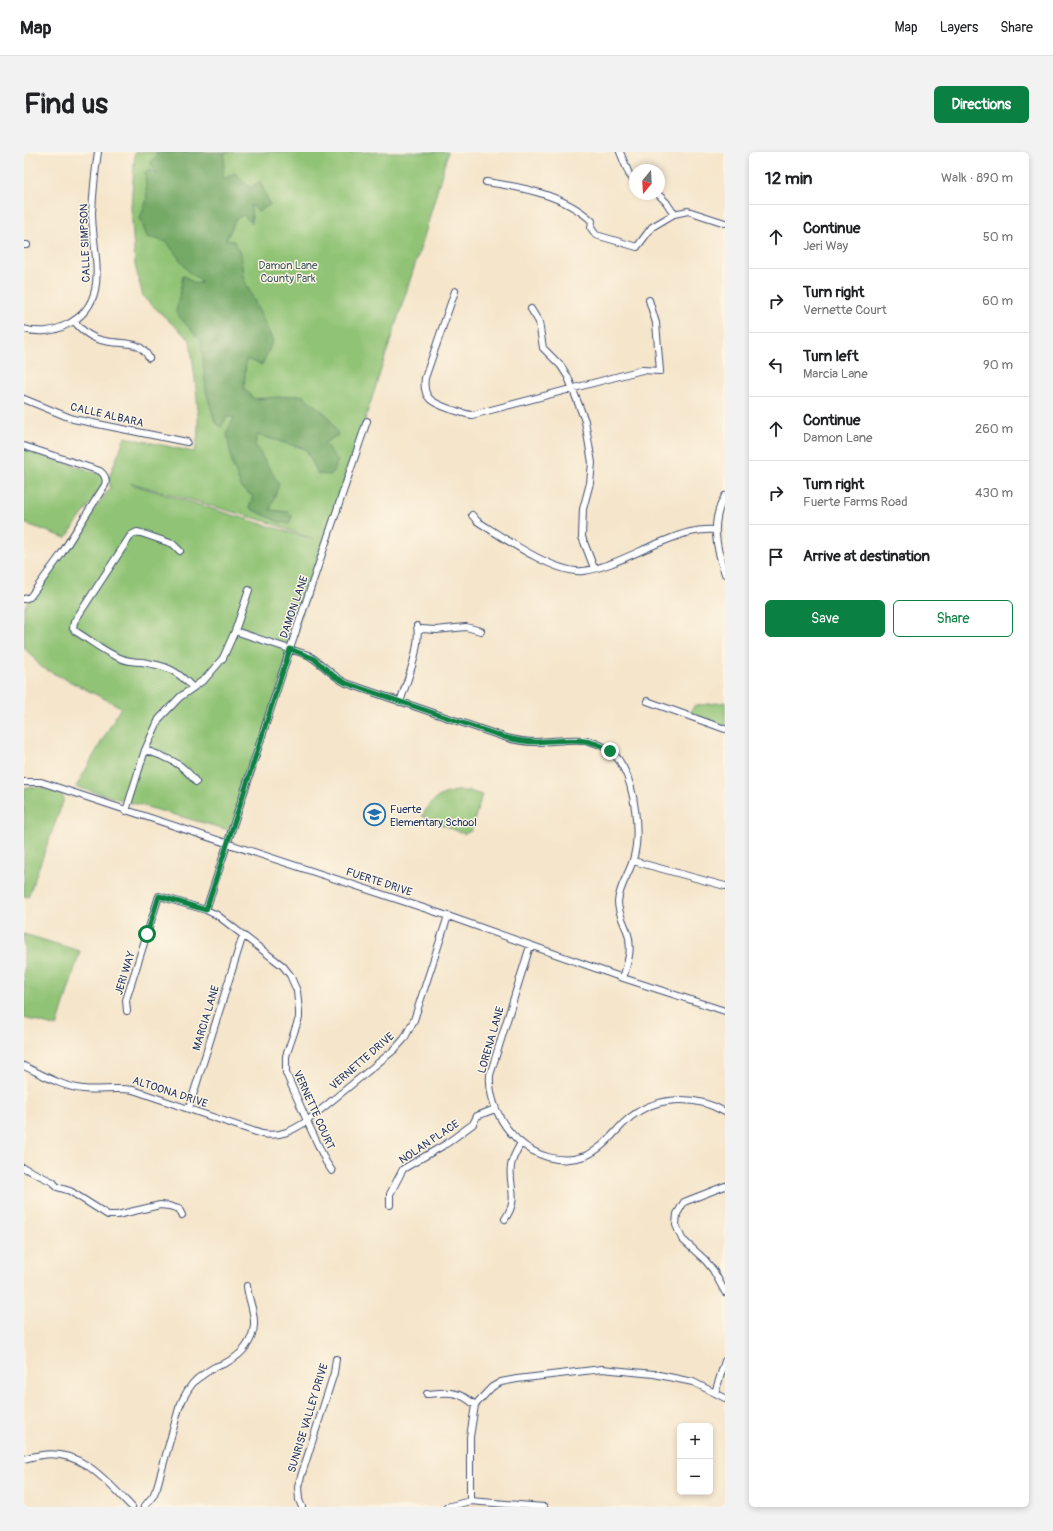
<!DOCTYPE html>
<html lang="en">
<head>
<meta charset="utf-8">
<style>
	body { margin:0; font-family:Pangolin,sans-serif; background:#f2f2f2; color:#202124 }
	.controls { position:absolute; right:12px; bottom:12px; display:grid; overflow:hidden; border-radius:6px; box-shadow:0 2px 6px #0003 }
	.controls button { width:36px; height:36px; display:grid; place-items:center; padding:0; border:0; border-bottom:1px solid #e0e0e0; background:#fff; color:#202124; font:20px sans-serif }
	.compass { position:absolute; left:605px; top:12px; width:36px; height:36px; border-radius:50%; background:#fff; box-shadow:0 2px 6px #0003; rotate:198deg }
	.stop { position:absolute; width:12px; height:12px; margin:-9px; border:3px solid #0b8043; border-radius:50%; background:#fff }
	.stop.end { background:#0b8043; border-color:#fff; box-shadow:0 1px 4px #0008 }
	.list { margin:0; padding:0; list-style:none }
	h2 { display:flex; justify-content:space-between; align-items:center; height:52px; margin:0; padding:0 16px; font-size:17px }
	h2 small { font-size:13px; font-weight:400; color:#757577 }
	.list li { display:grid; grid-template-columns:26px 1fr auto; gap:12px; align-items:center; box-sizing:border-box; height:64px; padding:0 16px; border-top:1px solid #e0e0e0 }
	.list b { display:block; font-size:15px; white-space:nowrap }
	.list p { margin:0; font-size:13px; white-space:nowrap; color:#757577 }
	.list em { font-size:13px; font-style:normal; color:#757577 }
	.actions { display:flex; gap:8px; padding:12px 16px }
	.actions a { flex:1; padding:9px 0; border:1px solid #0b8043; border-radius:6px; text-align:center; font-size:14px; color:#0b8043 }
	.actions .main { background:#0b8043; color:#fff }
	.icon { flex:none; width:22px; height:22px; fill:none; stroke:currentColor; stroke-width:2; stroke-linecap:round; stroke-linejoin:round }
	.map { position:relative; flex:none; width:701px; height:1355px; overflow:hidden; border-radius:6px }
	header { display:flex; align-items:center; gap:24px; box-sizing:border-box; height:56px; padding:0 20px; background:#fff; border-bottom:1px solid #e0e0e0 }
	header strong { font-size:19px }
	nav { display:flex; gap:22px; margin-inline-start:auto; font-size:14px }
	.intro { display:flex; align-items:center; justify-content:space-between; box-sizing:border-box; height:96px; padding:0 24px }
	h1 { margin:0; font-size:28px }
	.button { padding:10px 18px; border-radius:6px; background:#0b8043; color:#fff; font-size:14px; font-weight:700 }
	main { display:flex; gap:24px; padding:0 24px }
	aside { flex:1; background:#fff; border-radius:6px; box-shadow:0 2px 6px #0003 }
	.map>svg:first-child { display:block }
</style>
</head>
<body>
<header>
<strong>Map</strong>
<nav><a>Map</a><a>Layers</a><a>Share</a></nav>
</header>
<div class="intro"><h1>Find us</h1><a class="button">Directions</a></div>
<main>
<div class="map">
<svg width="701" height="1355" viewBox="0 0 701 1355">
	<rect width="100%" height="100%" fill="#fcf5e5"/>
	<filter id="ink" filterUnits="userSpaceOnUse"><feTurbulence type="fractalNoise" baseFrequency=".025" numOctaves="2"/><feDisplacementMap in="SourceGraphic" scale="8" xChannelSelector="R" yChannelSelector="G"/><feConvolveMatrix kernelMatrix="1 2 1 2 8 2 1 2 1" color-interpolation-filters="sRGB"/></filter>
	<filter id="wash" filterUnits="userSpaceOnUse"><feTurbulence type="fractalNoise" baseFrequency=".012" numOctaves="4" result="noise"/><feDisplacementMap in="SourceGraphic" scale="16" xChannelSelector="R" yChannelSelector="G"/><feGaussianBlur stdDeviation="0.9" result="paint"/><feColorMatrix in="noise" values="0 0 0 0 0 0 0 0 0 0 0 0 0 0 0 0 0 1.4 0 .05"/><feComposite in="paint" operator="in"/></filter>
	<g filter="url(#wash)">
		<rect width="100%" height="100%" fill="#f5e5ca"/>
		<!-- green -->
		<path fill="#90c375" stroke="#56796a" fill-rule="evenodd" d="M 111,0 L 424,0 L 400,85 L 208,679 L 52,635 L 97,555 L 17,515 L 0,495 L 0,457 L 4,448 L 86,336 L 85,325 L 42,386 L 0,371 L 0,297 L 85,325 L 101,285 L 170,300 C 180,277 169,214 166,188 L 119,145 L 111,113 L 107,55 ZM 107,331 L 244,370 L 291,388 L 107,332 Z
			M 701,550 L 701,577 L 665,564 L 670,554 Z
			M 14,635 L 37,642 L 40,647 L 4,745 L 0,744 L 0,636 Z
			M 434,639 L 445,639 L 458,643 L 447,679 L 440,682 L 398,664 C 409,647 414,642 434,639 Z
			M 0,782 L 56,799 L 33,875 L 0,866 Z"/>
		<!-- forest -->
		<path fill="#74a966" stroke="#486c62" d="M 132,0 L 201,0 L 199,27 L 211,21 L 226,36 L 236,29 L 246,53 L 234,59 L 227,53 L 228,71 L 219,63 L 212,67 L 202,88 L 210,89 L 217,103 L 219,125 L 249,189 L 238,213 L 222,207 L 220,236 L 230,247 L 278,243 L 305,265 L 314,283 L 300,291 L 314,309 L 307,323 L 294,322 L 282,297 L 233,283 L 231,293 L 255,332 L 246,358 L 265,360 L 268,364 L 265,372 L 255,370 L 225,356 L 229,344 L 218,337 L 208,312 L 203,281 L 210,265 L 203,265 L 197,275 L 191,270 L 182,239 L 177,189 L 152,161 L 159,123 L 172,132 L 178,130 L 164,119 L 143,90 L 123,85 L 116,66 L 123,47 L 121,20 L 126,18 L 134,23 L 126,10 L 133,4 Z"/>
	</g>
	<g filter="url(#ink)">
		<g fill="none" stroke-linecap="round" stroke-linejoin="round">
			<defs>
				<path id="minor" d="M 596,0 L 605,22 L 611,30
					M 462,30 C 498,35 540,43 568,69 L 567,76 L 572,83 L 613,95 L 628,75 L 650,62 L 664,59 L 701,71
					M 634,42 L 642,50 L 650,62
					M 0,93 L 3,93
					M 431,139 L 401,226 C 398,247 409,251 426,257 C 433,259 440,262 448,263 L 618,218 L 636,219 L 632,171 L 625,148
					M 507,157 L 515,170 L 519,196 L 537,214 L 544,225 L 561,269 L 568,311 L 566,331 L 559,357 L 558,385 L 570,416
					M 50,169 C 58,179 68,187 81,189 C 98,193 116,187 125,206
					M 0,177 C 13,181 29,180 42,173 C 89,151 68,101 68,61 C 69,41 71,20 74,0
					M 0,247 L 49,267 L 163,290
					M 0,294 L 76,319 C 81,323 83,327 81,333 L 36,404 L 6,445 L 0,447
					M 701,344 C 686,370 692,395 701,422
					M 448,363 L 453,369 C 477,384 530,422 559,419 C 580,417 609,402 630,393 C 651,385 668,376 691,378
					M 156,399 L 149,392 L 117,381 L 113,380 L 107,383 L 50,470 L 49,476 L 51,479 C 66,488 80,500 96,506 C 103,509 111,510 118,510 C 142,514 152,517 169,536
					M 211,479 L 284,503 C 298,511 308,524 322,531 L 480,585 C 490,588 501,590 512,590 C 533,590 557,583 576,593 C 586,597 594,605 599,615 C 611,637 616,681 610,704 C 607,720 595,733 594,750 C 594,760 599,769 603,779 C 609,795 604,810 599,826
					M 394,480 L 398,477 L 412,478 L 442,475 L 457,479
					M 623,549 L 701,577
					M 376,550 C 383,529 397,495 393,474
					M 121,598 C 144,606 157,610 172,630
					M 0,630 L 17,630 L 424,764 L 599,826 L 701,859
					M 102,659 L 121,598 L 135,567 L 156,545 L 181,527 L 199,506 L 211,479 L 225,438
					M 609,709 L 701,734
					M 182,758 L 266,497 L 343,269
					M 506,794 L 466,923 C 463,971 511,1021 561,1004 C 579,997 589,981 602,969 C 629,944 670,942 701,960
					M 103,859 L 102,848 L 135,744 L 182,758 L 193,763 L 259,814 L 266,823 L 273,839 L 275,859 L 275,866 L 262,904 L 262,921 L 283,969 L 302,1010 L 308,1019
					M 0,914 C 19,923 39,935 59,937 C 76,939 92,935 109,938 L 238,982 C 256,985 268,979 283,969 L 370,898 L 380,887 L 390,868 L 424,764
					M 165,956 L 219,783
					M 0,1016 L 29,1030 L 33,1035 L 46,1039 L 84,1063 L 93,1063 L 136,1053 L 145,1054 L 155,1057 L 158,1063
					M 701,1034 L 660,1050 L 653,1062 L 652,1073 L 658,1087 L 681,1108 L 689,1118 L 701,1140
					M 366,1053 L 366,1042 L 379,1017 L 422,992 L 449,972 L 453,964 L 471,957
					M 481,1067 C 496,1045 484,1035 487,1014 C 488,1006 493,998 497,991
					M 691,1241 L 701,1209
					M 403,1242 C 424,1240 434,1238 451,1253
					M 0,1307 C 6,1305 12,1304 18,1303 C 58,1297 83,1330 108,1355
					M 446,1349 L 446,1285 L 451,1253 L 468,1235 L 477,1230 L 493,1227 L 578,1217 L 630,1222 L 669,1230 L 701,1246
					M 120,1355 L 129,1344 L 133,1335 L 155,1256 C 159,1246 165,1234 173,1227 C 179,1223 185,1218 191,1215 C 196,1213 201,1212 205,1209 C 219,1202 229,1188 230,1173 C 231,1159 224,1147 223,1134
					M 278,1355 L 275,1348 L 274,1334 L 310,1221 L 312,1207
					M 423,1355 L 446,1349 L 520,1355"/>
			</defs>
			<!-- minor casing -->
			<use href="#minor" stroke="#3c4a6e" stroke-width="8"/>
			<!-- minor -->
			<use href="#minor" stroke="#fff" stroke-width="6"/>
		</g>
	</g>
	<g fill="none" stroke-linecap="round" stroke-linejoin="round" filter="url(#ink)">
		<!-- route -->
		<path stroke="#0b8043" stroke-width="5" d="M 123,782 L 135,744 L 182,758 L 266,497 L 289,506 L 310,524 L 322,531 L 480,585 C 491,588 502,590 513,590 C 538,589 564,583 586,599"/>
	</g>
	<!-- icons -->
	<defs>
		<symbol id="school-ring" viewBox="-11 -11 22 22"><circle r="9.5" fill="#fcf5e5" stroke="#1f6fb2" stroke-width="1.5"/><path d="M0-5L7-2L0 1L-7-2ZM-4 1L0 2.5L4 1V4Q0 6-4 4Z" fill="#1f6fb2"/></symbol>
	</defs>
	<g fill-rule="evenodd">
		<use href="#school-ring" x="338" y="650" width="25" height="25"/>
	</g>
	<g text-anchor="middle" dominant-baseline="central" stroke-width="3" stroke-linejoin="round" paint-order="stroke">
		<!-- street labels -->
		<g font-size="11" fill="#1b2f5e" stroke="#fcf5e5">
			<text transform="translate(61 91) rotate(-92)">CALLE SIMPSON</text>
			<text transform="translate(83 263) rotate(13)">CALLE ALBARA</text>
			<text transform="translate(270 455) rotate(-71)">DAMON LANE</text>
			<text transform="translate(355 730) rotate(18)">FUERTE DRIVE</text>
			<text transform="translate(101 821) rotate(-73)">JERI WAY</text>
			<text transform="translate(182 866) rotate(-73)">MARCIA LANE</text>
			<text transform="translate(467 888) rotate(-74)">LORENA LANE</text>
			<text transform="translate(338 909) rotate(-41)">VERNETTE DRIVE</text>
			<text transform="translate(146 940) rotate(18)">ALTOONA DRIVE</text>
			<text transform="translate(290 958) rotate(66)">VERNETTE COURT</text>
			<text transform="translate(405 990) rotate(-34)">NOLAN PLACE</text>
			<text transform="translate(284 1266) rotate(-73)">SUNRISE VALLEY DRIVE</text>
		</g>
		<!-- park labels -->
		<g font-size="11" fill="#3e5b65" stroke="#fcf5e5">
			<text x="264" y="113">Damon Lane<tspan x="264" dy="13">County Park</tspan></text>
		</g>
		<!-- poi labels -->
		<g font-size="11" fill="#1b2f5e" stroke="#fcf5e5" text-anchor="start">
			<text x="366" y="657">Fuerte<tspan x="366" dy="13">Elementary School</tspan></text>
		</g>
	</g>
</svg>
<div class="controls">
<button>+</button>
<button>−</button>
</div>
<svg class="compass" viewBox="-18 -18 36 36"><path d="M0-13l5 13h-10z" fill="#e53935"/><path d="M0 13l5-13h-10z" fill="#757577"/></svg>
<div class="stop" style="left:123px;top:782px"></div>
<div class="stop end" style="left:586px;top:599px"></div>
</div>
<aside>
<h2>12 min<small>Walk · 890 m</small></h2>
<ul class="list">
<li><svg class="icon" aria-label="ahead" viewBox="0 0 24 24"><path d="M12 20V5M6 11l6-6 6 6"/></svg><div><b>Continue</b><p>Jeri Way</p></div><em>50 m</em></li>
<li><svg class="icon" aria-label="right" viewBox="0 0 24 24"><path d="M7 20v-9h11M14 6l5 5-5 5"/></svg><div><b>Turn right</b><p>Vernette Court</p></div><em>60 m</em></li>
<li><svg class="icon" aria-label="left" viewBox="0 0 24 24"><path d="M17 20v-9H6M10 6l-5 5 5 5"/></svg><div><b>Turn left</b><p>Marcia Lane</p></div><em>90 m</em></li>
<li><svg class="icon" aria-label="ahead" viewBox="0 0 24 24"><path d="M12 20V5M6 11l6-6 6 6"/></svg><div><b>Continue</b><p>Damon Lane</p></div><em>260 m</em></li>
<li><svg class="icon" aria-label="right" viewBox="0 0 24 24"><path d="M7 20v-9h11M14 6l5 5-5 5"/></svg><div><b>Turn right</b><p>Fuerte Farms Road</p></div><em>430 m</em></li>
<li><svg class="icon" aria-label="arrive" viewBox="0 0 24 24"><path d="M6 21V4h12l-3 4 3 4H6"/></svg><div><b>Arrive at destination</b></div></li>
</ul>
<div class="actions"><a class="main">Save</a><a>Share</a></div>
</aside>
</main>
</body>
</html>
